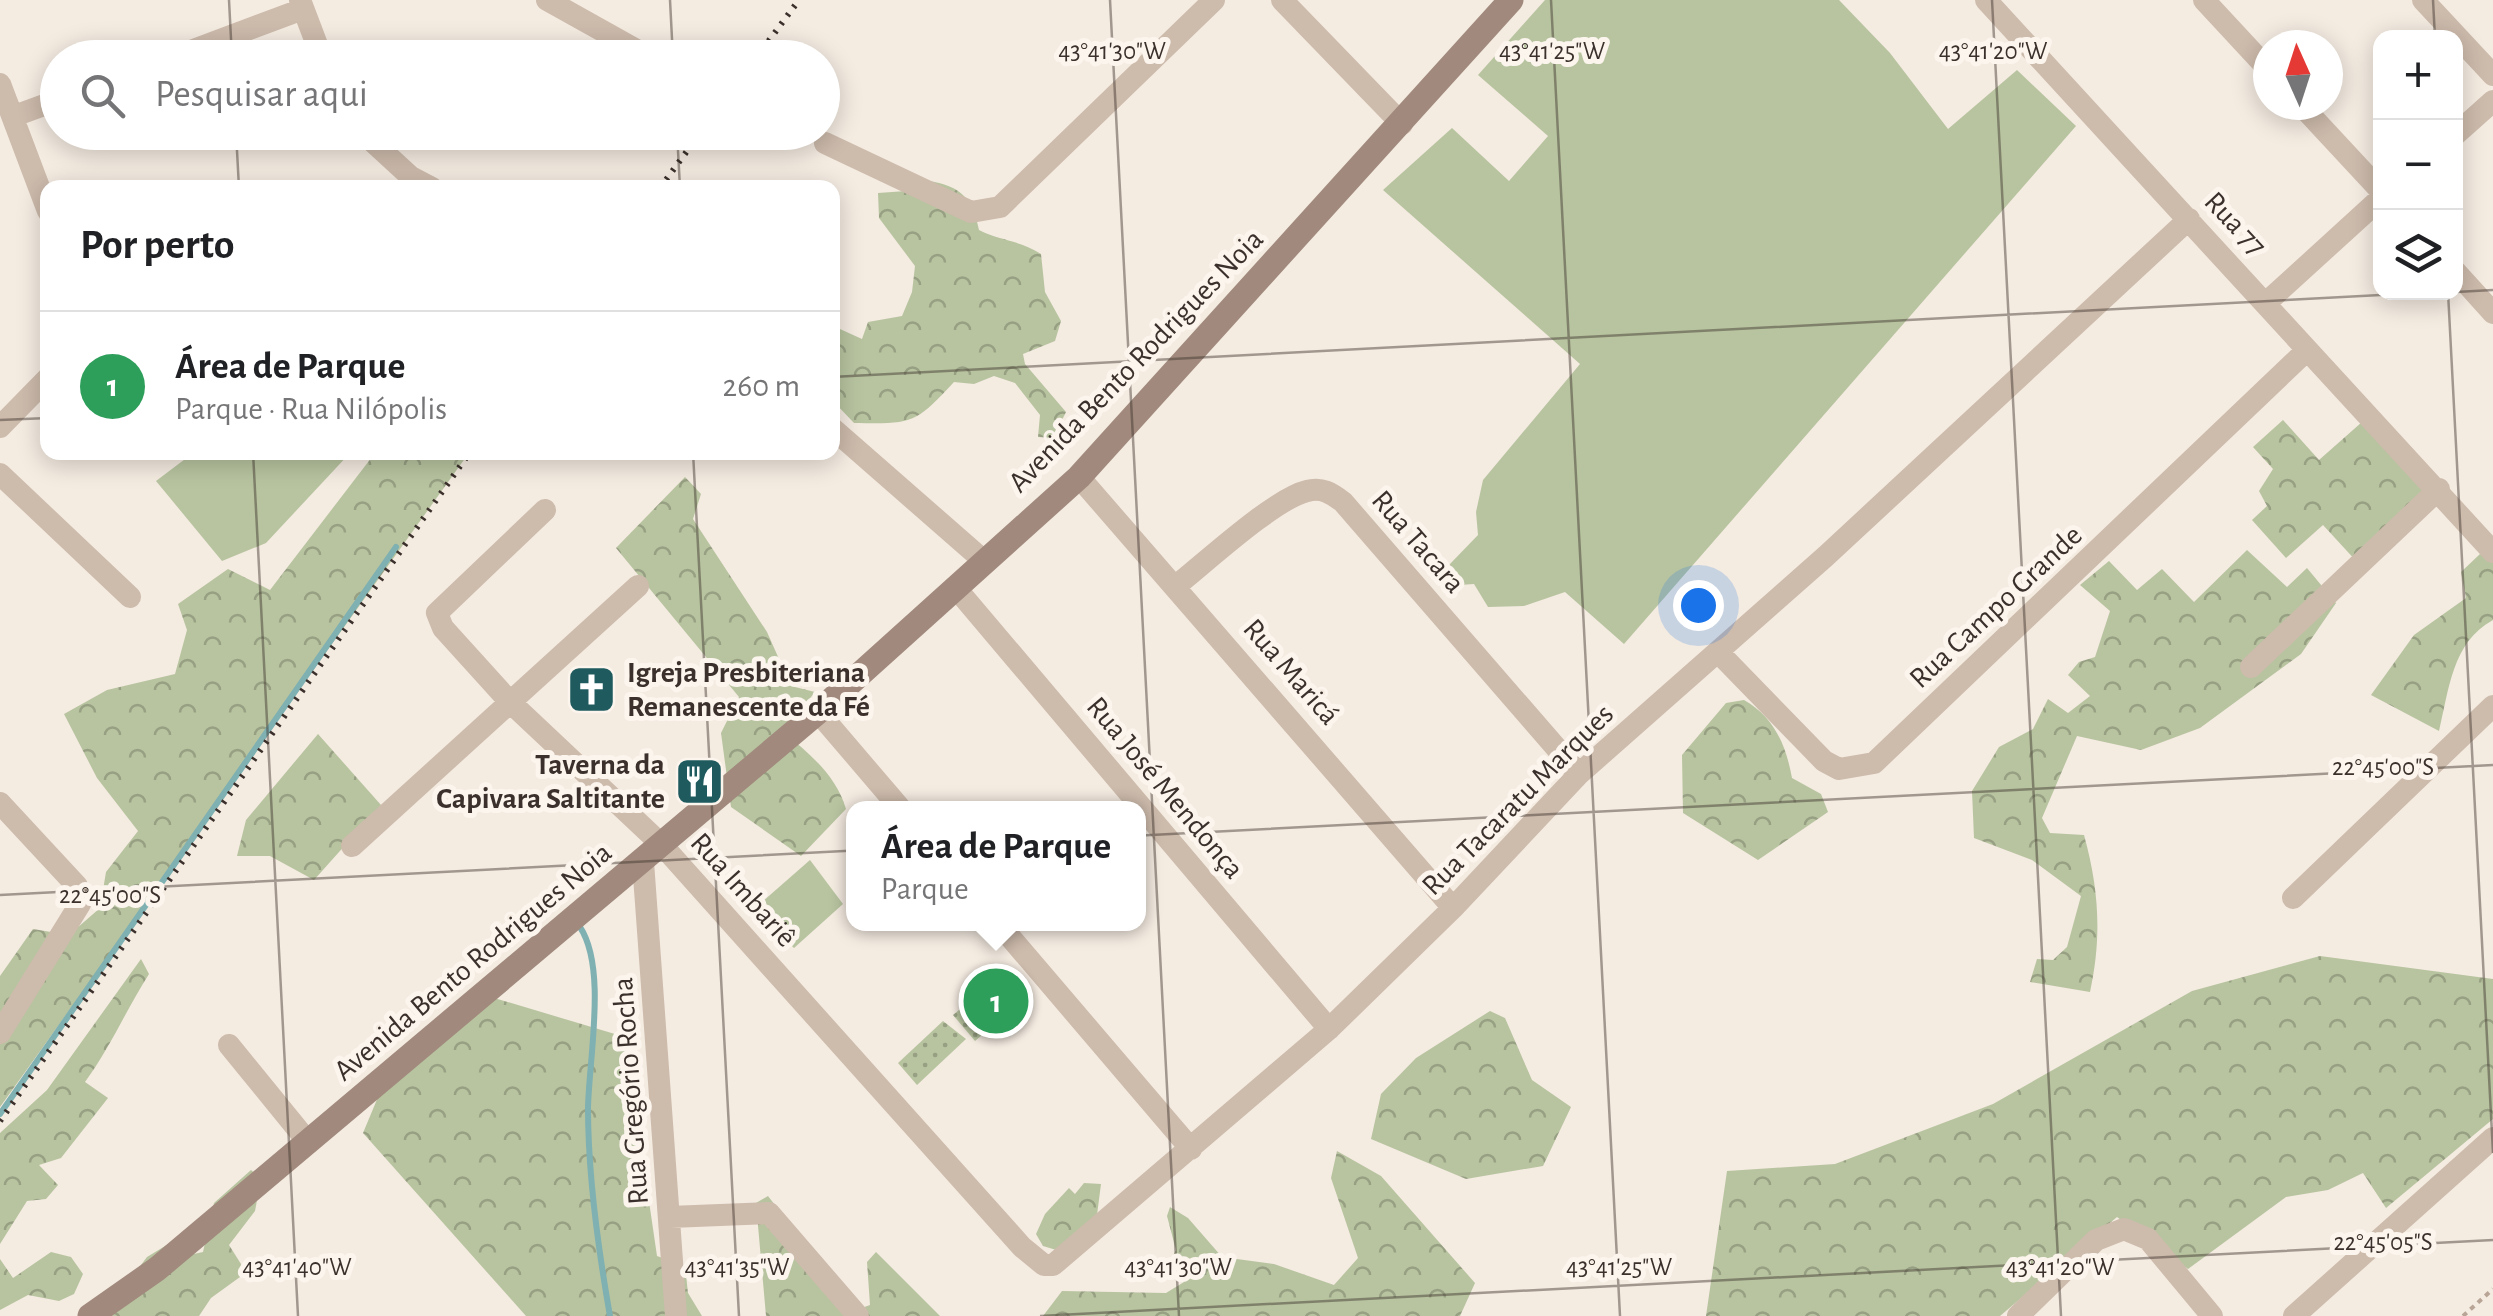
<!DOCTYPE html>
<html lang="pt">
<head>
<meta charset="utf-8">
<style>
	body { margin:0; font-family:"Alegreya Sans",sans-serif; background:#f6f6f6; color:#202124 }
	.controls { position:absolute; right:30px; top:30px; display:grid; overflow:hidden; border-radius:20px; box-shadow:0 5px 25px #0003 }
	.controls button { width:90px; height:90px; display:grid; place-items:center; padding:0; border:0; border-bottom:2px solid #e0e0e0; background:#fff; color:#202124; font:50px sans-serif }
	.compass { position:absolute; left:2253px; top:30px; width:90px; height:90px; border-radius:50%; background:#fff; box-shadow:0 5px 25px #0003; rotate:357deg }
	.you { position:absolute; left:1698px; top:605px; width:35px; height:35px; margin:-25px; border:8px solid #fff; border-radius:50%; background:#1a73e8; box-shadow:0 0 0 15px #1a73e833 }
	.badge { display:grid; place-items:center; width:65px; height:65px; border-radius:50%; background:#1f5a5e; color:#fff; font-size:32px; font-weight:700 }
	.pin { position:absolute; translate:-50% -50%; border:5px solid #fff; box-shadow:0 2px 10px #0006 }
	.popup { position:absolute; left:846px; top:801px; width:300px; height:130px; box-sizing:border-box; display:grid; place-content:center; border-radius:20px; background:#fff; filter:drop-shadow(0 2px 8px #0005); font-size:32px; white-space:nowrap; color:#757577 }
	.popup b { font-size:38px; color:#202124 }
	.popup::after { content:''; position:absolute; left:50%; top:100%; margin-left:-20px; border:20px solid transparent; border-top-color:#fff }
	.list { margin:0; padding:0; list-style:none }
	h2 { display:flex; justify-content:space-between; align-items:center; height:130px; margin:0; padding:0 40px; font-size:42px }
	h2 small { font-size:32px; font-weight:400; color:#757577 }
	.list li { display:grid; grid-template-columns:65px 1fr auto; gap:30px; align-items:center; box-sizing:border-box; height:150px; padding:0 40px; border-top:2px solid #e0e0e0 }
	.list b { display:block; font-size:38px; white-space:nowrap }
	.list p { margin:0; font-size:32px; white-space:nowrap; color:#757577 }
	.list em { font-size:32px; font-style:normal; color:#757577 }
	.icon { flex:none; width:55px; height:55px; fill:none; stroke:currentColor; stroke-width:2; stroke-linecap:round; stroke-linejoin:round }
	.map { position:relative; flex:none; width:2493px; height:1316px; overflow:hidden }
	.search { position:absolute; background:#fff; box-shadow:0 5px 25px #0003; left:40px; top:40px; width:800px; height:110px; display:flex; align-items:center; gap:25px; box-sizing:border-box; padding:0 35px; border-radius:55px; color:#757577; font-size:38px }
	.panel { position:absolute; background:#fff; box-shadow:0 5px 25px #0003; left:40px; top:180px; width:800px; height:280px; border-radius:20px }
	.map>svg:first-child { display:block }
</style>
</head>
<body>
<div class="map">
<svg width="2493" height="1316" viewBox="0 0 2493 1316">
	<defs>
		<pattern id="forest-crowns" width="20" height="18" patternUnits="userSpaceOnUse" patternTransform="scale(2.5)"><rect width="20" height="18" fill="#b8c4a0"/><path d="M2 6a3 3 0 1 1 6 0M12 15a3 3 0 1 1 6 0" fill="none" stroke="#97a083"/></pattern>
		<pattern id="park-dots" width="8" height="8" patternUnits="userSpaceOnUse" patternTransform="scale(2.5)"><rect width="8" height="8" fill="#b8c4a0"/><path d="M2 2h.1M6 6h.1" fill="none" stroke="#97a083" stroke-width="1.8" stroke-linecap="round"/></pattern>
	</defs>
	<rect width="100%" height="100%" fill="#f4ebe1"/>
	<!-- green -->
	<path fill="#b8c4a0" d="M 1545,0 L 1839,0 L 1890,53 L 1948,129 L 2017,70 L 2076,126 L 1624,644 L 1565,592 L 1524,606 L 1488,607 L 1474,584 L 1459,585 L 1449,576 L 1450,564 L 1478,535 L 1476,512 L 1483,480 L 1580,364 L 1383,190 L 1452,128 L 1509,181 L 1548,136 L 1478,75 Z
		M 193,453 L 193,452 L 350,453 L 266,543 L 222,561 L 156,481 Z
		M 810,860 L 843,904 L 794,948 L 754,909 Z"/>
	<!-- forest -->
	<path fill="url(#forest-crowns)" d="M 929,181 C 961,186 973,199 979,230 C 1001,241 1019,240 1041,254 L 1045,292 L 1061,321 L 1055,341 L 1023,354 L 1025,364 L 1066,412 L 1053,438 L 1038,437 L 1040,415 L 1015,383 L 994,376 L 974,384 L 954,382 C 915,424 913,424 854,423 L 833,401 L 833,345 L 840,329 L 862,339 L 868,322 L 902,316 L 912,292 L 915,266 L 879,218 L 878,193 L 906,191 Z
		M 2283,420 L 2319,460 L 2362,422 L 2431,498 L 2358,563 L 2323,525 L 2286,558 L 2252,520 L 2267,506 L 2259,491 L 2273,469 L 2253,447 Z
		M 375,453 L 464,453 L 466,457 L 0,1107 L 0,976 L 33,929 L 69,935 L 100,908 L 106,872 L 138,831 L 97,778 L 64,714 L 107,690 L 175,674 L 187,630 L 178,604 L 228,569 L 270,590 Z
		M 685,477 L 701,494 L 693,519 L 767,632 L 791,686 L 815,692 L 783,732 C 810,754 836,775 846,809 L 801,856 L 731,807 L 721,733 L 739,697 L 616,548 Z
		M 2247,550 L 2287,587 L 2307,568 L 2336,603 L 2301,654 L 2200,728 L 2141,750 L 2077,736 L 2042,818 L 2050,833 L 2084,835 C 2099,889 2102,937 2090,992 L 2030,982 L 2037,959 L 2053,960 L 2067,947 L 2081,896 L 2032,860 L 1974,838 L 1972,791 L 1999,747 L 2033,729 L 2048,699 L 2068,713 L 2090,696 L 2068,675 L 2079,662 L 2095,657 L 2110,611 L 2080,585 L 2109,561 L 2137,590 L 2162,569 L 2194,602 Z
		M 2480,554 L 2493,559 L 2493,620 C 2452,642 2449,690 2439,731 L 2371,695 L 2414,635 L 2466,598 L 2461,572 Z
		M 1744,700 C 1774,717 1786,745 1792,778 L 1821,794 L 1828,812 L 1758,860 L 1683,813 L 1682,755 L 1726,703 Z
		M 318,734 L 381,805 L 314,880 L 270,856 L 237,856 L 246,820 Z
		M 2320,956 L 2493,979 L 2493,1119 L 2386,1208 L 2363,1173 L 2328,1190 L 2286,1197 L 2188,1269 L 2117,1217 L 2000,1316 L 1706,1316 L 1727,1171 L 1835,1164 L 1993,1104 L 2192,991 Z
		M 141,959 L 149,974 C 126,1010 110,1048 85,1082 L 108,1098 L 61,1158 L 39,1165 L 58,1185 L 46,1199 L 27,1201 L 0,1244 L 0,1133 L 47,1090 Z
		M 491,997 L 635,1040 L 645,1174 L 657,1256 L 685,1266 L 688,1293 L 702,1316 L 526,1316 L 363,1133 L 378,1097 Z
		M 1490,1011 L 1505,1018 L 1532,1080 L 1571,1107 L 1543,1166 L 1466,1179 L 1371,1139 L 1381,1094 L 1416,1058 Z
		M 1337,1151 L 1381,1176 L 1475,1283 L 1460,1316 L 1043,1316 L 1062,1291 L 1166,1293 L 1184,1282 L 1170,1261 L 1176,1250 L 1167,1216 L 1170,1207 L 1188,1218 L 1222,1257 L 1274,1264 L 1334,1285 L 1358,1258 L 1331,1178 Z
		M 251,1170 L 261,1179 L 255,1211 L 229,1245 L 241,1264 L 240,1277 L 211,1298 L 199,1316 L 102,1316 L 147,1257 L 170,1243 L 189,1255 L 203,1252 L 214,1203 Z
		M 1084,1183 L 1101,1184 L 1097,1215 L 1063,1252 L 1043,1246 L 1036,1234 L 1045,1214 L 1069,1188 L 1075,1194 Z
		M 768,1196 L 856,1310 L 870,1305 L 867,1262 L 876,1252 L 940,1316 L 766,1316 L 756,1203 Z
		M 51,1252 L 71,1257 L 83,1274 L 74,1294 L 59,1301 L 28,1295 L 0,1310 L 0,1259 L 13,1278 Z"/>
	<!-- park -->
	<path fill="url(#park-dots)" d="M 1010,967 L 1032,992 L 975,1041 L 953,1015 Z
		M 943,1021 L 966,1039 L 917,1085 L 898,1063 Z"/>
	<g fill="none" stroke-linecap="round" stroke-linejoin="round">
		<!-- stream -->
		<path stroke="#7fb0b2" stroke-width="6" d="M 580,927 C 607,968 589,1058 588,1108 C 588,1178 598,1248 610,1316
			M 0,1114 L 396,547"/>
		<!-- path -->
		<path stroke="#b9a596" stroke-width="4" stroke-dasharray="5 5" stroke-linecap="butt" d="M 2463,1316 L 2493,1289"/>
		<!-- street -->
		<path stroke="#cdbbac" stroke-width="22" d="M 300,0 L 322,58
			M 547,0 L 651,58
			M 1282,0 L 1402,124
			M 1986,0 L 2493,552
			M 2204,0 L 2268,69
			M 2423,0 L 2493,75
			M 172,58 L 303,9
			M 0,84 L 48,211
			M 2301,105 L 2380,190
			M 14,116 L 58,100
			M 362,132 L 411,177 L 432,188
			M 2456,134 L 2493,101
			M 825,143 L 971,212 L 1000,207 L 1214,0
			M 2456,272 L 2493,313
			M 2267,302 L 2380,199
			M 0,427 L 48,378
			M 832,428 L 984,561
			M 0,474 L 130,597
			M 1079,477 L 1453,908
			M 545,510 L 437,613 L 443,628 L 510,702 L 662,845 L 1022,1247 L 1044,1265 L 1053,1265 L 1329,1029 L 1453,908 L 1579,774 L 1826,556 L 2189,219
			M 1177,585 C 1206,562 1274,499 1307,491 C 1322,487 1331,493 1343,502 L 1579,774
			M 955,587 L 1329,1029
			M 1718,652 L 1824,761 L 1839,769 L 1874,763 L 2305,352
			M 2251,667 L 2439,489
			M 818,712 L 900,808
			M 0,803 L 77,886 L 80,904 L 0,1033
			M 352,846 L 638,586
			M 643,862 L 676,1316
			M 2293,898 L 2493,706
			M 999,924 L 1191,1149
			M 229,1045 L 308,1142
			M 670,1217 L 769,1213 L 858,1316
			M 2018,1316 L 2096,1240 L 2124,1229 L 2148,1239 L 2212,1316
			M 2294,1316 L 2493,1138"/>
		<!-- secondary -->
		<path stroke="#a18a7d" stroke-width="25" d="M 90,1316 L 157,1269 L 818,712 L 1079,477 L 1511,0"/>
		<!-- rail -->
		<path stroke="#3b302b" stroke-width="6" stroke-dasharray="2.5 8" stroke-linecap="butt" d="M 756,58 L 799,0
			M 660,188 L 701,132
			M 0,1121 L 470,452"/>
	</g>
	<!-- ticks -->
	<path fill="none" stroke="#3b302b" stroke-width="2.5" stroke-opacity="0.45" d="M 229,0 L 232,58M 670,0 L 673,58M 1110,0 L 1179,1316M 1551,0 L 1620,1316M 1992,0 L 2061,1316M 2433,0 L 2435,38M 236,132 L 239,188M 677,132 L 680,188M 2448,292 L 2493,1153M 2456,292 L 2493,290M 832,377 L 2437,292M 0,420 L 48,418M 253,452 L 298,1316M 693,452 L 739,1316M 0,895 L 2493,765M 1040,1316 L 2493,1240"/>
	<!-- icons -->
	<defs>
		<symbol id="church-square" viewBox="-11 -11 22 22"><rect x="-9" y="-9" width="18" height="18" rx="4" fill="#1f5a5e" stroke="#fbf5ee"/><path d="M-1.2-6h2.4v3.5h3.3v2.4h-3.3V6h-2.4V-.1h-3.3v-2.4h3.3Z" fill="#fff"/></symbol>
		<symbol id="restaurant-square" viewBox="-11 -11 22 22"><rect x="-9" y="-9" width="18" height="18" rx="4" fill="#1f5a5e" stroke="#fbf5ee"/><path d="M-5-6h1v4h1v-4h1v4h1v-4h1v5L-1.5 .5V6h-2V.5L-5-1ZM5-6V6H3V1.5H1.5Q1.5-4 5-6Z" fill="#fff"/></symbol>
	</defs>
	<g fill-rule="evenodd">
		<use href="#church-square" x="564" y="662" width="55" height="55"/>
		<use href="#restaurant-square" x="672" y="754" width="55" height="55"/>
	</g>
	<g text-anchor="middle" dominant-baseline="central" stroke-width="10" stroke-linejoin="round" paint-order="stroke">
		<!-- street labels -->
		<g font-size="30" fill="#3b302b" stroke="#fbf5ee">
			<text transform="translate(2235 224) rotate(47)">Rua 77</text>
			<text transform="translate(1136 361) rotate(-46)">Avenida Bento Rodrigues Noia</text>
			<text transform="translate(1418 542) rotate(49)">Rua Tacara</text>
			<text transform="translate(1996 607) rotate(-43)">Rua Campo Grande</text>
			<text transform="translate(1291 672) rotate(49)">Rua Maricá</text>
			<text transform="translate(1165 788) rotate(50)">Rua José Mendonça</text>
			<text transform="translate(1518 800) rotate(-45)">Rua Tacaratu Marques</text>
			<text transform="translate(743 890) rotate(48)">Rua Imbariê</text>
			<text transform="translate(473 962) rotate(-40)">Avenida Bento Rodrigues Noia</text>
			<text transform="translate(631 1091) rotate(-94)">Rua Gregório Rocha</text>
		</g>
		<!-- poi labels -->
		<g font-size="30" font-weight="bold" fill="#3b302b" stroke="#fbf5ee" text-anchor="start">
			<text x="627" y="673">Igreja Presbiteriana<tspan x="627" dy="34">Remanescente da Fé</tspan></text>
			<text x="665" y="765" text-anchor="end">Taverna da<tspan x="665" dy="34">Capivara Saltitante</tspan></text>
		</g>
	</g>
	<g font-size="25" text-anchor="middle" fill="#3b302b" stroke="#fbf5ee" stroke-width="10" stroke-linejoin="round" paint-order="stroke">
		<text x="1112" y="59">43°41'30"W</text>
		<text x="1552" y="59">43°41'25"W</text>
		<text x="1993" y="59">43°41'20"W</text>
		<text x="2383" y="775">22°45'00"S</text>
		<text x="110" y="903">22°45'00"S</text>
		<text x="2383" y="1250">22°45'05"S</text>
		<text x="297" y="1275">43°41'40"W</text>
		<text x="737" y="1275">43°41'35"W</text>
		<text x="1178" y="1275">43°41'30"W</text>
		<text x="1619" y="1275">43°41'25"W</text>
		<text x="2060" y="1275">43°41'20"W</text>
	</g>
</svg>
<div class="controls">
<button>+</button>
<button>−</button>
<button><svg class="icon" aria-label="layers" viewBox="0 0 24 24"><path d="M12 4l9 5-9 5-9-5zM3 14l9 5 9-5"/></svg></button>
</div>
<svg class="compass" viewBox="-18 -18 36 36"><path d="M0-13l5 13h-10z" fill="#e53935"/><path d="M0 13l5-13h-10z" fill="#757577"/></svg>
<div class="you"></div>
<div class="pin badge" style="left:996px;top:1001px;background:#2e9e5b">1</div>
<div class="popup"><b>Área de Parque</b>Parque</div>
<div class="search"><svg class="icon" aria-label="search" viewBox="0 0 24 24"><circle cx="10" cy="10" r="6"/><path d="M15 15l6 6"/></svg>Pesquisar aqui</div>
<section class="panel">
<h2>Por perto<small></small></h2>
<ul class="list">
<li><span class="badge" style="background:#2e9e5b">1</span><div><b>Área de Parque</b><p>Parque · Rua Nilópolis</p></div><em>260 m</em></li>
</ul>
</section>
</div>
</body>
</html>
